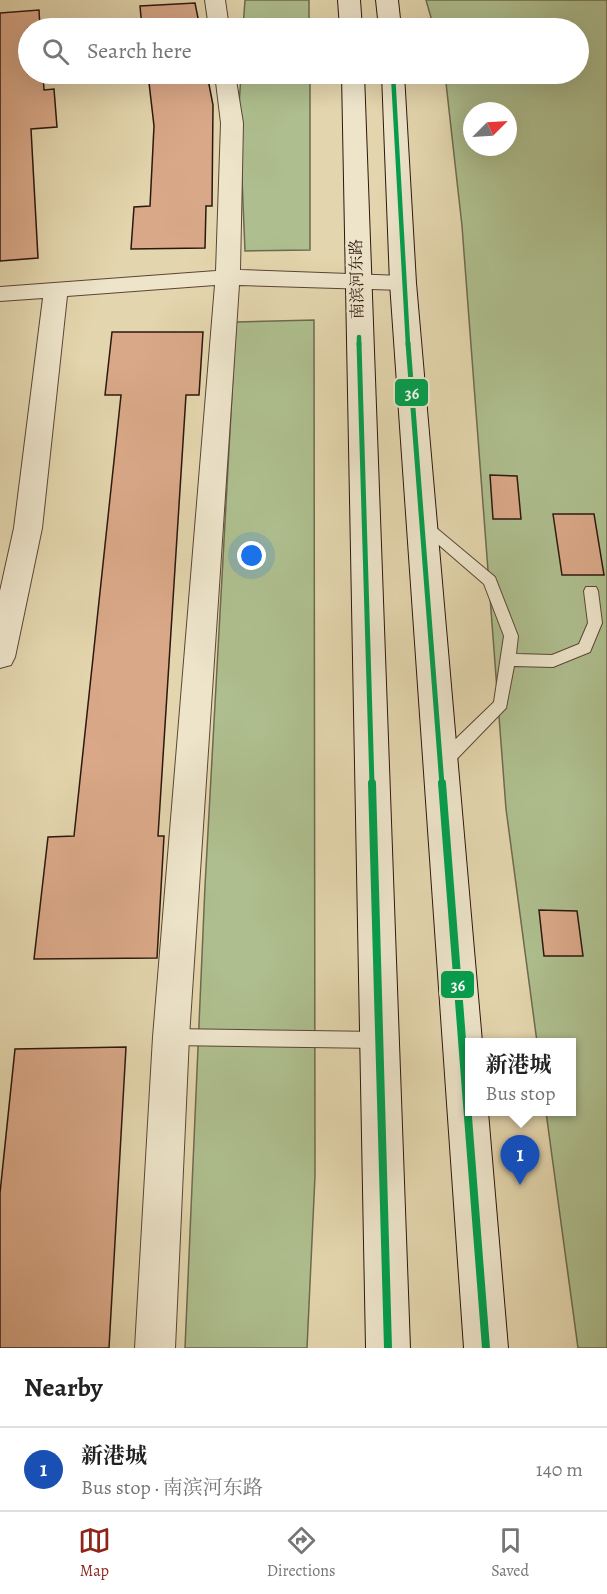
<!DOCTYPE html>
<html lang="en">
<head>
<meta charset="utf-8">
<style>
	body { margin:0; font-family:Alegreya,"Noto Serif SC",serif; background:#f2f2f2; color:#222 }
	.compass { position:absolute; left:463px; top:102px; width:54px; height:54px; border-radius:50%; background:#fff; box-shadow:0 6px 24px #0002; rotate:66deg }
	.you { position:absolute; left:252px; top:556px; width:21px; height:21px; margin:-15px; border:4px solid #fff; border-radius:50%; background:#1a73e8; box-shadow:0 0 0 9px #1a73e833 }
	.badge { display:grid; place-items:center; width:39px; height:39px; border-radius:50%; background:#8f2418; color:#fff; font-size:20px; font-weight:700 }
	.pin { position:absolute; translate:-50% -50px; filter:drop-shadow(0 2px 3px #0008) }
	.pin::after { content:''; position:absolute; top:32px; width:21px; height:18px; background:inherit; clip-path:polygon(0 0,100% 0,50% 100%) }
	.popup { position:absolute; left:465px; top:1038px; width:111px; height:78px; box-sizing:border-box; display:grid; place-content:center; border-radius:0px; background:#fff; filter:drop-shadow(0 2px 4px #0005); font-size:20px; white-space:nowrap; color:#767676 }
	.popup b { font-size:22px; color:#222 }
	.popup::after { content:''; position:absolute; left:50%; top:100%; margin-left:-12px; border:12px solid transparent; border-top-color:#fff }
	.list { margin:0; padding:0; list-style:none }
	h2 { display:flex; justify-content:space-between; align-items:center; height:78px; margin:0; padding:0 24px; font-size:26px }
	h2 small { font-size:20px; font-weight:400; color:#767676 }
	.list li { display:grid; grid-template-columns:39px 1fr auto; gap:18px; align-items:center; box-sizing:border-box; height:84px; padding:0 24px; border-top:2px solid #e0e0e0 }
	.list b { display:block; font-size:22px; white-space:nowrap }
	.list p { margin:0; font-size:20px; white-space:nowrap; color:#767676 }
	.list em { font-size:20px; font-style:normal; color:#767676 }
	.icon { flex:none; width:33px; height:33px; fill:none; stroke:currentColor; stroke-width:2; stroke-linecap:round; stroke-linejoin:round }
	.map { position:relative; flex:none; width:607px; height:1348px; overflow:hidden }
	.search { position:absolute; background:#fff; box-shadow:0 6px 24px #0002; left:18px; right:18px; top:18px; height:66px; display:flex; align-items:center; gap:15px; box-sizing:border-box; padding:0 21px; border-radius:33px; color:#767676; font-size:22px }
	.sheet { height:162px; background:#fff }
	nav { display:flex; justify-content:space-around; align-items:center; box-sizing:border-box; height:84px; border-top:2px solid #e0e0e0; background:#fff; font-size:16px; color:#767676 }
	nav a { display:grid; justify-items:center; gap:3px }
	nav .on { color:#8f2418 }
	.map>svg:first-child { display:block }
</style>
</head>
<body>
<div class="map">
<svg width="607" height="1348" viewBox="0 0 607 1348">
	<rect width="100%" height="100%" fill="#e3d5ad"/>
	<filter id="stains"><feTurbulence type="fractalNoise" baseFrequency=".00333" numOctaves="4"/><feColorMatrix values="0 0 0 0 .2 0 0 0 0 .09 0 0 0 0 .02 0 0 0 .5 -.17"/></filter>
	<radialGradient id="worn" r=".72"><stop offset=".6" stop-color="#630" stop-opacity="0"/><stop offset="1" stop-color="#630" stop-opacity=".3"/></radialGradient>
	<!-- green -->
	<path fill="#aebe8e" stroke="#6e6a4e" stroke-width="1.5" fill-rule="evenodd" d="M 245,0 L 309,0 L 309,28 L 243,28 Z
		M 426,0 L 607,0 L 607,1348 L 578,1348 L 546,1112 L 571,1112 L 571,1042 L 537,1042 L 506,809 L 462,226 L 445,74 L 578,74 L 578,28 L 434,28 ZM 472,111 L 508,111 L 508,147 L 472,147 Z
		M 241,74 L 310,74 L 310,250 L 245,251 L 239,106 Z
		M 314,320 L 315,1176 L 307,1348 L 185,1348 L 205,886 L 236,322 Z"/>
	<!-- building -->
	<path fill="#d9a888" stroke="#2d170f" stroke-width="1.5" d="M 195,3 L 200,28 L 142,28 L 140,6 Z
		M 39,10 L 40,28 L 28,28 L 28,74 L 43,74 L 44,90 L 54,89 L 57,127 L 31,129 L 38,258 L 0,261 L 0,13 Z
		M 148,74 L 207,74 L 213,105 L 212,206 L 206,206 L 205,248 L 131,249 L 134,207 L 150,206 L 154,126 Z
		M 112,332 L 203,332 L 199,395 L 186,395 L 158,836 L 164,836 L 157,958 L 34,959 L 48,837 L 74,836 L 121,395 L 105,395 Z
		M 490,475 L 517,476 L 521,519 L 493,519 Z
		M 553,514 L 594,514 L 604,575 L 562,575 Z
		M 539,910 L 577,911 L 583,956 L 544,956 Z
		M 126,1047 L 109,1348 L 0,1348 L 0,1193 L 15,1049 Z"/>
	<g fill="none" stroke-linecap="round" stroke-linejoin="round">
		<defs>
			<path id="service" d="M 423,519 L 428,521 L 495,577 L 518,636 L 516,654 L 552,655 L 579,644 L 588,623 L 584,591 L 586,587 L 596,587 L 598,591 L 602,623 L 590,652 L 553,667 L 514,666 L 506,708 L 449,767 L 443,768 L 437,767 L 435,762 L 437,757 L 494,702 L 504,636 L 484,584 L 418,527 L 416,524 L 418,521 Z
				M 171,1029 L 379,1032 L 385,1034 L 388,1040 L 385,1046 L 379,1048 L 171,1045 L 165,1043 L 162,1037 L 165,1031 Z"/>
			<path id="minor" d="M 205,0 L 225,0 L 229,28 L 209,28 Z
				M 215,74 L 235,74 L 243,123 L 240,270 L 403,276 L 411,278 L 415,283 L 411,288 L 403,290 L 239,285 L 189,1037 L 175,1348 L 135,1348 L 153,1037 L 215,285 L 67,296 L 42,528 L 15,657 L 11,665 L 0,668 L 0,591 L 14,528 L 43,298 L 0,301 L 0,287 L 216,271 L 221,123 Z"/>
			<path id="secondary" d="M 338,0 L 360,0 L 362,28 L 340,28 Z
				M 376,0 L 398,0 L 401,28 L 379,28 Z
				M 342,74 L 364,74 L 410,1348 L 366,1348 Z
				M 382,74 L 404,74 L 416,283 L 482,1042 L 469,1042 L 469,1112 L 488,1112 L 508,1348 L 464,1348 L 390,283 Z"/>
		</defs>
		<!-- service casing -->
		<use href="#service" stroke="#5a4636" stroke-width="2"/>
		<!-- minor casing -->
		<use href="#minor" stroke="#5a4636" stroke-width="2"/>
		<!-- secondary casing -->
		<use href="#secondary" stroke="#2d170f" stroke-width="2"/>
		<!-- service -->
		<use href="#service" fill="#ede4ca" fill-rule="evenodd"/>
		<!-- minor -->
		<use href="#minor" fill="#ede4ca" fill-rule="evenodd"/>
		<!-- secondary -->
		<use href="#secondary" fill="#ede4ca" fill-rule="evenodd"/>
		<defs>
			<path id="bus-1-far2" d="M 393,74 L 408,345
				M 359,337 L 359,345"/>
			<path id="bus-1-far1" d="M 359,343 L 372,785
				M 408,343 L 442,785"/>
			<path id="bus-1" d="M 372,783 L 388,1348
				M 442,783 L 486,1348"/>
		</defs>
		<!-- bus-1-far2 casing -->
		<use href="#bus-1-far2" stroke="#ede4ca" stroke-width="8"/>
		<!-- bus-1-far1 casing -->
		<use href="#bus-1-far1" stroke="#ede4ca" stroke-width="10"/>
		<!-- bus-1 casing -->
		<use href="#bus-1" stroke="#ede4ca" stroke-width="12"/>
		<!-- bus-1-far2 -->
		<use href="#bus-1-far2" stroke="#029f4e" stroke-width="4.5"/>
		<!-- bus-1-far1 -->
		<use href="#bus-1-far1" stroke="#029f4e" stroke-width="5"/>
		<!-- bus-1 -->
		<use href="#bus-1" stroke="#029f4e" stroke-width="8"/>
	</g>
	<g text-anchor="middle" dominant-baseline="central" stroke-width="5" stroke-linejoin="round" paint-order="stroke">
		<!-- street labels -->
		<g font-size="16" fill="#2d170f" stroke="#ede4ca">
			<text transform="translate(357 279) rotate(-91)">南滨河东路</text>
		</g>
	</g>
	<g stroke="#ede4ca" stroke-width="2">
		<rect x="394" y="378" width="35" height="29" rx="6" fill="#029f4e"/>
		<rect x="440" y="970" width="35" height="29" rx="6" fill="#029f4e"/>
	</g>
	<g font-size="16" text-anchor="middle" font-weight="bold" fill="#fff">
		<text x="412" y="399">36</text>
		<text x="458" y="991">36</text>
	</g>
	<rect width="100%" height="100%" filter="url(#stains)"/>
	<rect width="100%" height="100%" fill="url(#worn)"/>
</svg>
<svg class="compass" viewBox="-18 -18 36 36"><path d="M0-13l5 13h-10z" fill="#e53935"/><path d="M0 13l5-13h-10z" fill="#767676"/></svg>
<div class="you"></div>
<div class="pin badge" style="left:520px;top:1185px;background:#1a4fb4">1</div>
<div class="popup"><b>新港城</b>Bus stop</div>
<div class="search"><svg class="icon" aria-label="search" viewBox="0 0 24 24"><circle cx="10" cy="10" r="6"/><path d="M15 15l6 6"/></svg>Search here</div>
</div>
<section class="sheet">
<h2>Nearby<small></small></h2>
<ul class="list">
<li><span class="badge" style="background:#1a4fb4">1</span><div><b>新港城</b><p>Bus stop · 南滨河东路</p></div><em>140 m</em></li>
</ul>
</section>
<nav>
<a class="on"><svg class="icon" aria-label="map" viewBox="0 0 24 24"><path d="M3 6l6-2 6 2 6-2v14l-6 2-6-2-6 2zM9 4v14M15 6v14"/></svg>Map</a>
<a><svg class="icon" aria-label="directions" viewBox="0 0 24 24"><path d="M12 3l9 9-9 9-9-9zM9 14v-3h6M13 9l2 2-2 2"/></svg>Directions</a>
<a><svg class="icon" aria-label="saved" viewBox="0 0 24 24"><path d="M7 4h10v16l-5-4-5 4z"/></svg>Saved</a>
</nav>
</body>
</html>
